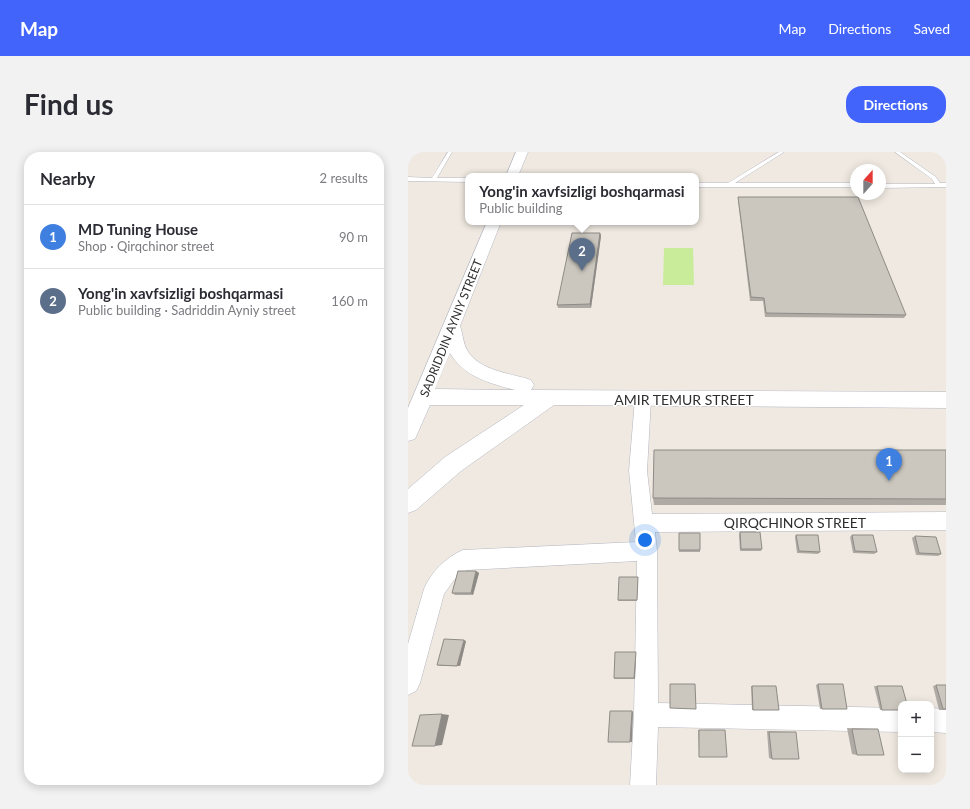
<!DOCTYPE html>
<html lang="en">
<head>
<meta charset="utf-8">
<style>
	body { margin:0; font-family:Lato,sans-serif; background:#f2f2f3; color:#2b2b33 }
	.controls { position:absolute; right:12px; bottom:12px; display:grid; overflow:hidden; border-radius:8px; box-shadow:0 2px 10px #0003 }
	.controls button { width:36px; height:36px; display:grid; place-items:center; padding:0; border:0; border-bottom:1px solid #e1e1e2; background:#fff; color:#2b2b33; font:20px sans-serif }
	.compass { position:absolute; left:442px; top:12px; width:36px; height:36px; border-radius:50%; background:#fff; box-shadow:0 2px 10px #0003; rotate:21deg }
	.you { position:absolute; left:237px; top:388px; width:14px; height:14px; margin:-10px; border:3px solid #fff; border-radius:50%; background:#1a73e8; box-shadow:0 0 0 6px #1a73e833 }
	.badge { display:grid; place-items:center; width:26px; height:26px; border-radius:50%; background:#4264fb; color:#fff; font-size:13px; font-weight:700 }
	.pin { position:absolute; translate:-50% -33px; filter:drop-shadow(0 1px 2px #0008) }
	.pin::after { content:''; position:absolute; top:21px; width:14px; height:12px; background:inherit; clip-path:polygon(0 0,100% 0,50% 100%) }
	.popup { position:absolute; left:57px; top:21px; width:234px; height:52px; box-sizing:border-box; display:grid; place-content:center; border-radius:8px; background:#fff; filter:drop-shadow(0 1px 3px #0005); font-size:13px; white-space:nowrap; color:#7c7c81 }
	.popup b { font-size:15px; color:#2b2b33 }
	.popup::after { content:''; position:absolute; left:50%; top:100%; margin-left:-8px; border:8px solid transparent; border-top-color:#fff }
	.list { margin:0; padding:0; list-style:none }
	h2 { display:flex; justify-content:space-between; align-items:center; height:52px; margin:0; padding:0 16px; font-size:17px }
	h2 small { font-size:13px; font-weight:400; color:#7c7c81 }
	.list li { display:grid; grid-template-columns:26px 1fr auto; gap:12px; align-items:center; box-sizing:border-box; height:64px; padding:0 16px; border-top:1px solid #e1e1e2 }
	.list b { display:block; font-size:15px; white-space:nowrap }
	.list p { margin:0; font-size:13px; white-space:nowrap; color:#7c7c81 }
	.list em { font-size:13px; font-style:normal; color:#7c7c81 }
	.map { position:relative; flex:none; width:538px; height:633px; overflow:hidden; border-radius:16px }
	header { display:flex; align-items:center; gap:24px; box-sizing:border-box; height:56px; padding:0 20px; background:#4264fb; color:#fff }
	header strong { font-size:19px }
	nav { display:flex; gap:22px; margin-inline-start:auto; font-size:14px }
	.intro { display:flex; align-items:center; justify-content:space-between; box-sizing:border-box; height:96px; padding:0 24px }
	h1 { margin:0; font-size:28px }
	.button { padding:10px 18px; border-radius:16px; background:#4264fb; color:#fff; font-size:14px; font-weight:700 }
	main { display:flex; gap:24px; padding:0 24px }
	aside { flex:1; background:#fff; border-radius:16px; box-shadow:0 2px 10px #0003 }
	.map>svg:first-child { display:block }
</style>
</head>
<body>
<header>
<strong>Map</strong>
<nav><a>Map</a><a>Directions</a><a>Saved</a></nav>
</header>
<div class="intro"><h1>Find us</h1><a class="button">Directions</a></div>
<main>
<aside>
<h2>Nearby<small>2 results</small></h2>
<ul class="list">
<li><span class="badge" style="background:#3f7fe0">1</span><div><b>MD Tuning House</b><p>Shop · Qirqchinor street</p></div><em>90 m</em></li>
<li><span class="badge" style="background:#5c6f8a">2</span><div><b>Yong'in xavfsizligi boshqarmasi</b><p>Public building · Sadriddin Ayniy street</p></div><em>160 m</em></li>
</ul>
</aside>
<div class="map">
<svg width="538" height="633" viewBox="0 0 538 633">
	<rect width="100%" height="100%" fill="#efe9e1"/>
	<!-- pitch -->
	<path fill="#c9ec9a" d="M 256,96 L 285,96 L 286,133 L 255,133 Z"/>
	<g fill="none" stroke-linecap="round" stroke-linejoin="round">
		<defs>
			<path id="service" d="M 40,0 L 44,0 L 29,26 L 60,26 L 60,30 L 0,29 L 0,25 L 24,26 Z
				M 371,0 L 376,0 L 327,31 L 448,31 L 448,35 L 288,35 L 288,31 L 320,31 Z
				M 487,0 L 492,0 L 528,25 L 532,31 L 538,31 L 538,35 L 472,36 L 472,32 L 527,32 L 524,27 Z"/>
			<path id="minor" d="M 235,241 L 241,243 L 243,247 L 239,319 L 244,362 L 538,360 L 538,378 L 247,380 L 249,399 L 250,551 L 493,556 L 493,580 L 250,575 L 248,633 L 222,633 L 226,563 L 229,409 L 59,418 L 46,428 L 36,442 L 12,531 L 8,539 L 0,543 L 0,492 L 16,437 C 23,420 38,405 55,398 L 228,390 L 221,319 L 227,247 L 229,243 Z
				M 523,556 L 538,557 L 538,581 L 523,580 Z"/>
			<path id="tertiary" d="M 108,0 L 120,0 L 110,24 L 98,24 Z
				M 79,70 L 93,70 L 52,174 C 55,182 55,191 59,198 C 71,219 102,221 123,228 L 126,233 L 123,238 L 538,240 L 538,256 L 146,253 L 53,319 L 8,358 L 0,361 L 0,337 L 37,305 L 116,253 L 22,253 L 7,287 L 0,289 L 0,256 ZM 42,201 C 56,225 81,231 107,238 L 27,237 Z"/>
		</defs>
		<!-- service casing -->
		<use href="#service" stroke="#b4b7c1" stroke-width="1"/>
		<!-- minor casing -->
		<use href="#minor" stroke="#b4b7c1" stroke-width="1"/>
		<!-- tertiary casing -->
		<use href="#tertiary" stroke="#b4b7c1" stroke-width="1"/>
		<!-- service -->
		<use href="#service" fill="#fff" fill-rule="evenodd"/>
		<!-- minor -->
		<use href="#minor" fill="#fff" fill-rule="evenodd"/>
		<!-- tertiary -->
		<use href="#tertiary" fill="#fff" fill-rule="evenodd"/>
	</g>
	<!-- wall -->
	<path fill="#afaba4" d="M 330,45 L 498,163 L 496,166 L 357,165 L 355,149 L 342,149 L 330,48 Z
		M 192,81 L 193,84 L 183,156 L 150,156 L 149,153 Z
		M 538,298 L 538,353 L 246,353 L 245,346 Z
		M 332,380 L 354,397 L 353,399 L 332,399 L 331,383 Z
		M 271,381 L 292,398 L 292,400 L 271,400 Z
		M 388,383 L 412,400 L 410,402 L 389,401 L 387,385 Z
		M 444,383 L 469,400 L 466,402 L 445,401 L 442,385 Z
		M 507,384 L 533,402 L 530,404 L 508,403 L 504,386 Z
		M 68,419 L 71,421 L 65,443 L 47,443 L 44,441 Z
		M 230,427 L 229,449 L 210,449 L 210,448 Z
		M 58,489 L 52,514 L 32,514 L 29,513 Z
		M 228,500 L 228,501 L 227,527 L 206,527 L 206,526 Z
		M 410,532 L 439,557 L 412,557 L 408,533 Z
		M 528,533 L 538,558 L 531,558 L 525,534 Z
		M 343,534 L 344,534 L 371,558 L 344,558 Z
		M 466,534 L 469,534 L 493,558 L 472,558 Z
		M 439,576 L 470,577 L 449,603 L 444,602 Z
		M 290,578 L 316,578 L 291,605 L 291,604 Z
		M 359,579 L 384,580 L 364,607 L 361,606 Z"/>
	<!-- shaded-wall -->
	<path fill="#8e8b86" d="M 192,81 L 193,84 L 183,156 L 182,152 Z
		M 68,419 L 71,421 L 65,443 L 63,441 Z
		M 56,488 L 58,489 L 52,514 L 49,514 Z
		M 228,500 L 228,501 L 227,527 L 226,526 Z
		M 224,559 L 225,560 L 224,590 L 222,590 Z
		M 34,562 L 41,563 L 34,593 L 27,594 Z"/>
	<!-- building -->
	<path fill="#cbc7bf" stroke="#8e8b86" d="M 330,45 L 450,45 L 498,163 L 358,161 L 356,146 L 343,145 Z
		M 164,81 L 192,81 L 182,152 L 149,153 Z
		M 246,298 L 538,298 L 538,347 L 245,346 Z
		M 332,380 L 352,380 L 354,397 L 333,397 Z
		M 271,381 L 292,381 L 292,398 L 271,398 Z
		M 388,383 L 410,383 L 412,400 L 391,399 Z
		M 444,383 L 465,383 L 469,400 L 447,399 Z
		M 507,384 L 528,385 L 533,402 L 511,401 Z
		M 50,419 L 68,419 L 63,441 L 44,441 Z
		M 211,425 L 230,425 L 229,448 L 210,448 Z
		M 36,487 L 56,488 L 49,514 L 29,513 Z
		M 207,500 L 228,500 L 226,526 L 206,526 Z
		M 262,532 L 287,532 L 288,557 L 262,556 Z
		M 410,532 L 435,532 L 439,557 L 414,557 Z
		M 528,533 L 538,533 L 538,557 L 535,557 Z
		M 344,534 L 368,534 L 371,558 L 345,558 Z
		M 469,534 L 494,534 L 499,552 L 493,552 L 493,558 L 474,558 Z
		M 202,559 L 224,559 L 222,590 L 200,590 Z
		M 34,562 L 27,594 L 4,594 L 12,563 Z
		M 444,577 L 470,577 L 476,603 L 449,603 Z
		M 291,578 L 317,578 L 319,605 L 291,605 Z
		M 361,580 L 388,580 L 391,607 L 364,607 Z"/>
	<g text-anchor="middle" dominant-baseline="central" stroke-width="3" stroke-linejoin="round" paint-order="stroke">
		<!-- far-street labels -->
		<g font-size="12" fill="#2e2e2e" stroke="#fff">
			<text transform="translate(43 176) rotate(-68)">SADRIDDIN AYNIY STREET</text>
		</g>
		<!-- street labels -->
		<g font-size="14" fill="#2e2e2e" stroke="#fff">
			<text x="276" y="247">AMIR TEMUR STREET</text>
			<text x="387" y="370">QIRQCHINOR STREET</text>
		</g>
	</g>
</svg>
<div class="controls">
<button>+</button>
<button>−</button>
</div>
<svg class="compass" viewBox="-18 -18 36 36"><path d="M0-13l5 13h-10z" fill="#e53935"/><path d="M0 13l5-13h-10z" fill="#7c7c81"/></svg>
<div class="you"></div>
<div class="pin badge" style="left:481px;top:329px;background:#3f7fe0">1</div>
<div class="pin badge" style="left:174px;top:119px;background:#5c6f8a">2</div>
<div class="popup"><b>Yong'in xavfsizligi boshqarmasi</b>Public building</div>
</div>
</main>
</body>
</html>
